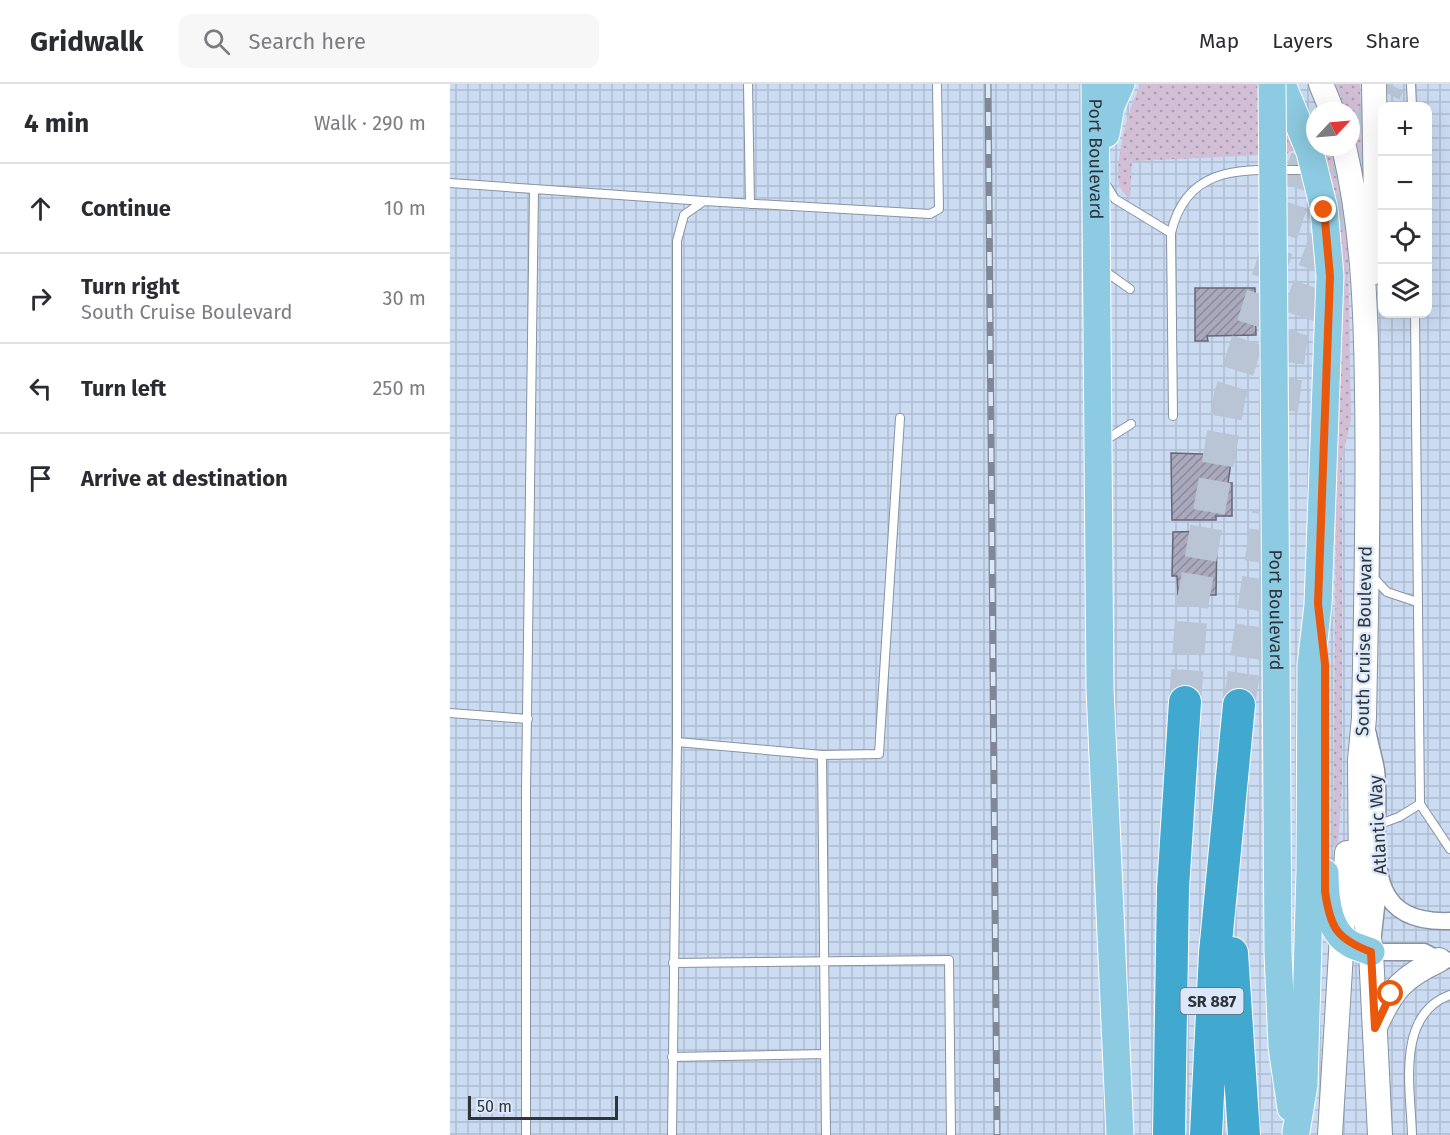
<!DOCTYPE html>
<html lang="en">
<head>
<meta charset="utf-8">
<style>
	body { margin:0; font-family:"Fira Sans",sans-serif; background:#f7f7f7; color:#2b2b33 }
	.controls { position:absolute; right:18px; top:18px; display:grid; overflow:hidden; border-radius:12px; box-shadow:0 6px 24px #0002 }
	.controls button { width:54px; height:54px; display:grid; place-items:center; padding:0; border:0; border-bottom:2px solid #e1e1e2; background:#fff; color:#2b2b33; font:30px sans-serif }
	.compass { position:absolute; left:856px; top:18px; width:54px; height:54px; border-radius:50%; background:#fff; box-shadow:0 6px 24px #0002; rotate:64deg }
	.scale { position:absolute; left:18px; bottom:15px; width:150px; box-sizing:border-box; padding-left:6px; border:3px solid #2f343b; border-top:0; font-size:16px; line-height:21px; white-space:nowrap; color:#2f343b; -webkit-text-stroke:4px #dbe8fa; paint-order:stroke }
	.stop { position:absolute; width:18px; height:18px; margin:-14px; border:4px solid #ea580c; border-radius:50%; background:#fff }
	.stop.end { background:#ea580c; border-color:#fff; box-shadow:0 2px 6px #0008 }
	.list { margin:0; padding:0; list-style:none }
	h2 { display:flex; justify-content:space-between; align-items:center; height:78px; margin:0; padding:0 24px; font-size:26px }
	h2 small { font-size:20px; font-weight:400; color:#7c7c81 }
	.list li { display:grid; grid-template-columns:39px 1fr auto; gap:18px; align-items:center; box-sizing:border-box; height:90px; padding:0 24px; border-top:2px solid #e1e1e2 }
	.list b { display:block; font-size:22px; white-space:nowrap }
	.list p { margin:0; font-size:20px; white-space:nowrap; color:#7c7c81 }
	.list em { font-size:20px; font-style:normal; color:#7c7c81 }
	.icon { flex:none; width:33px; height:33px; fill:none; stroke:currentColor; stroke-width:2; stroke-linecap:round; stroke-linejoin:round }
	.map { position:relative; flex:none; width:1000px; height:1051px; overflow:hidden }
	header { display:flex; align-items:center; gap:36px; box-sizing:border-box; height:84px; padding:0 30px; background:#fff; border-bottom:2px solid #e1e1e2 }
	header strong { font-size:28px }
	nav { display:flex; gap:33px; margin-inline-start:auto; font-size:21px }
	.search { width:420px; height:54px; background:#f7f7f7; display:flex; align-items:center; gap:15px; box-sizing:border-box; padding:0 21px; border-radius:12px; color:#7c7c81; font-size:22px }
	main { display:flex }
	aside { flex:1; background:#fff }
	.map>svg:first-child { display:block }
</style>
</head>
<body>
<header>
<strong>Gridwalk</strong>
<div class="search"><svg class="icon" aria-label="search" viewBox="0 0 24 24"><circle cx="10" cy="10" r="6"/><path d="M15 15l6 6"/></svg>Search here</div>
<nav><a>Map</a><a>Layers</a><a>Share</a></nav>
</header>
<main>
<aside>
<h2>4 min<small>Walk · 290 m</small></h2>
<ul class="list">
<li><svg class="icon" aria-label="ahead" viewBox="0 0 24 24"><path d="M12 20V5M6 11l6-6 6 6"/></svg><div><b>Continue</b></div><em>10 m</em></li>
<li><svg class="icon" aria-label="right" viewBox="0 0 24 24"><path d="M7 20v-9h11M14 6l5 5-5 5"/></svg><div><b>Turn right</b><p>South Cruise Boulevard</p></div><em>30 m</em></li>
<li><svg class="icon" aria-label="left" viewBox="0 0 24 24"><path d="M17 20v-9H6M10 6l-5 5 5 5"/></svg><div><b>Turn left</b></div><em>250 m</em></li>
<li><svg class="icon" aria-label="arrive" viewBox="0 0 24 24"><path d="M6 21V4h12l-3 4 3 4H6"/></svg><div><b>Arrive at destination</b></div></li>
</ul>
</aside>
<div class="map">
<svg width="1000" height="1051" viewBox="0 0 1000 1051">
	<defs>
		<pattern id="industrial-grid" width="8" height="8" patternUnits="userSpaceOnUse" patternTransform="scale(1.5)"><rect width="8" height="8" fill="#cadbf2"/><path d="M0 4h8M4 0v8" fill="none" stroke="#aebdd0"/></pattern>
		<pattern id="grass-dots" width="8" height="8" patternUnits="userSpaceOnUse" patternTransform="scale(1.5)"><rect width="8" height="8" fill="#d2bfd6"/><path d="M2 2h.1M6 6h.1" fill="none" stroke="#ab9caf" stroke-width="1.8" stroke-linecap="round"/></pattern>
		<pattern id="building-hatch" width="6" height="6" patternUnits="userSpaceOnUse" patternTransform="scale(1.5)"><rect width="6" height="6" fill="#aaa8bc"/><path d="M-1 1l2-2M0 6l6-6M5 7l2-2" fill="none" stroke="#8b8a9a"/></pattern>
	</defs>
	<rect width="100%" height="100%" fill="#dbe8fa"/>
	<!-- industrial -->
	<path fill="url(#industrial-grid)" fill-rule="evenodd" d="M 0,0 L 1000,0 L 1000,1051 L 0,1051 ZM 932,22 L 978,22 L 978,230 L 932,230 ZM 865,27 L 901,27 L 901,63 L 865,63 Z"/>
	<!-- grass -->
	<path fill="url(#grass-dots)" d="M 692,0 L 820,0 L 842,50 L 844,64 L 837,70 L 682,77 L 680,115 C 676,110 670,106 669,100 C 664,80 680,16 692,0 Z
		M 885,0 L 910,0 L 914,87 L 901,43 L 901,27 L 896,27 Z
		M 869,63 L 881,63 L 896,120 L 898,158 L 901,336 L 892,374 L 892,702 L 888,760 L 886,764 L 883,761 L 888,212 Z"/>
	<!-- building -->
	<path fill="url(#building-hatch)" stroke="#676677" stroke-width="1.5" d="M 745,204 L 805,204 L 806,251 L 757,252 L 758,257 L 745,257 Z
		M 721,369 L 782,371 L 778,399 L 782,399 L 782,432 L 766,432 L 766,436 L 722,436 Z
		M 767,447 L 766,511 L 728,511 L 727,492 L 722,492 L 723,448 Z"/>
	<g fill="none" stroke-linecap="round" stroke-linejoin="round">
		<!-- highway-tunnel -->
		<path stroke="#b9c4d4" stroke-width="32" stroke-dasharray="32 16" stroke-linecap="butt" d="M 832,326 L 842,249 L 906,67 L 939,0
			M 735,618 L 742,522 L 780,311 L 864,50
			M 789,621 L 818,429"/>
		<defs>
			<path id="lane" d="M 298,0 L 300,120
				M 961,0 L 962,22
				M 0,99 L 84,105
				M 655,99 L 665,115 L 721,149
				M 652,185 L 680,205
				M 965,230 L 970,720 L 1000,765
				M 723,332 L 721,149 C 738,75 801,87 861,86
				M 654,357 L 681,340
				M 921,491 L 937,508 L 967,518
				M 0,629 L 78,635
				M 227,658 L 372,671 L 429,670 L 450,334
				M 372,671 L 376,1051
				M 927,741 L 949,733 L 970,720
				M 223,879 L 499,876 L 501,1051
				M 222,973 L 375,970
				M 76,1051 L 76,706 L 84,105 L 254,117
				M 222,1051 L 227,658 L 227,157 L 234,131 L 254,117 L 480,130 L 489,125 L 487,0
				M 962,1051 C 961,1006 945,931 1000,911"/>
			<path id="street" d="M 918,650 C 920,662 924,674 926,686 C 934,749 901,841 1000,837
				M 929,797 L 921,868 L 974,868 L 989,876 L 996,876"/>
			<path id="secondary" d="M 871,0 L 882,27
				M 924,0 L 927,179 L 925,188
				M 894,63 C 913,144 916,224 917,307 C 919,416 916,525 914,634 L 910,676 L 911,802 L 921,868 L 930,1051
				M 926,941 C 942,905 953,893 989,876
				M 880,1051 L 897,769"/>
			<g id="primary">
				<path id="s1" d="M 645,0 L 650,605 L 670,1051"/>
				<path d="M 832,0 L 860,68 L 874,125 L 880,192 L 868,521 L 861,581 L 860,786 L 854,1001 L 846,1048"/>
				<path d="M 656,50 L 661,22 L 671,0"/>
				<path id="s2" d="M 823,114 L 828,868 L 832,963 L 841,1024"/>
				<path d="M 875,789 C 875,812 877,846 899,859 C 905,863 914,865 921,868"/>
			</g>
			<path id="highway" d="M 782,869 L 794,1051
				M 719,1051 L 723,804 L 735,618
				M 756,1051 L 765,869 L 789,621"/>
		</defs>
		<!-- lane casing -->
		<use href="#lane" stroke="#8793a3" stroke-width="10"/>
		<!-- street casing -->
		<use href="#street" stroke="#8793a3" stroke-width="19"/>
		<!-- secondary casing -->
		<use href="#secondary" stroke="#8793a3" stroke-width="26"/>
		<!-- primary casing -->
		<use href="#primary" stroke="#fff" stroke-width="29"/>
		<!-- highway casing -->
		<use href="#highway" stroke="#fff" stroke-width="34"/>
		<!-- lane -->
		<use href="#lane" stroke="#fff" stroke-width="8"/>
		<!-- street -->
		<use href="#street" stroke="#fff" stroke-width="16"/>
		<!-- secondary -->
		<use href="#secondary" stroke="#fff" stroke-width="24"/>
		<!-- primary -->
		<use href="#primary" stroke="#8dcbe2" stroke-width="27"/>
		<!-- highway -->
		<use href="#highway" stroke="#41a8cf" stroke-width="32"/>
		<defs>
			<path id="rail" d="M 538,0 L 547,1051"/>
		</defs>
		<!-- rail casing -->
		<use href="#rail" stroke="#7f8894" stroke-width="7"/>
		<!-- rail -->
		<use href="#rail" stroke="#dbe8fa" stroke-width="4.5" stroke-dasharray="14" stroke-linecap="butt"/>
		<defs>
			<path id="primary-bridge" d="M 822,0 L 823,114"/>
		</defs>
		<!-- primary-bridge casing -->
		<use href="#primary-bridge" stroke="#fff" stroke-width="29" stroke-linecap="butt"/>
		<!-- primary-bridge -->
		<use href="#primary-bridge" stroke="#8dcbe2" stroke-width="27"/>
	</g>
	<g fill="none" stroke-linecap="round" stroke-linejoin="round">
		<!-- route -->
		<path stroke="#ea580c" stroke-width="8" d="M 874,126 L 880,192 L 868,520 L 875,580 L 875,807 C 880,844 887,855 921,868 L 925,944 L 941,910"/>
	</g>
	<g text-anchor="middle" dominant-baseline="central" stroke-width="4.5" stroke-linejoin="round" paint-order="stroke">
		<!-- shield labels -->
		<rect fill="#dbe8fa" stroke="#636a74" stroke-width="1.5" x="730.5" y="904" width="63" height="26" rx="4.5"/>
		<g font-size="16" font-weight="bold" fill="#2f343b">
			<text x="762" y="917">SR 887</text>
		</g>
		<!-- street labels -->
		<g font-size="18" fill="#2f343b" stroke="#dbe8fa">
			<text stroke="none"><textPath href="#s1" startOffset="75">Port Boulevard</textPath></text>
			<text stroke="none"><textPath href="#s2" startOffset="412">Port Boulevard</textPath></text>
			<text transform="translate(914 557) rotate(-89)">South Cruise Boulevard</text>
			<text transform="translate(928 741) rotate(-93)">Atlantic Way</text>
		</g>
	</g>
</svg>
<div class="controls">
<button>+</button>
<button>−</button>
<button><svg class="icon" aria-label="locate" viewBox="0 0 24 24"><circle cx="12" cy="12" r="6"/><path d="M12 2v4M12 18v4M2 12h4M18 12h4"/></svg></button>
<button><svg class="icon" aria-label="layers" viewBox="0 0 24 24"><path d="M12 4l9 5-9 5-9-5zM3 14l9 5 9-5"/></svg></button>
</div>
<svg class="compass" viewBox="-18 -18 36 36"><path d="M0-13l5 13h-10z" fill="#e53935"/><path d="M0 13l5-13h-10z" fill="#7c7c81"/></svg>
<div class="scale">50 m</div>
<div class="stop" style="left:941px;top:910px"></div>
<div class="stop end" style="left:874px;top:126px"></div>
</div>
</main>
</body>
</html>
